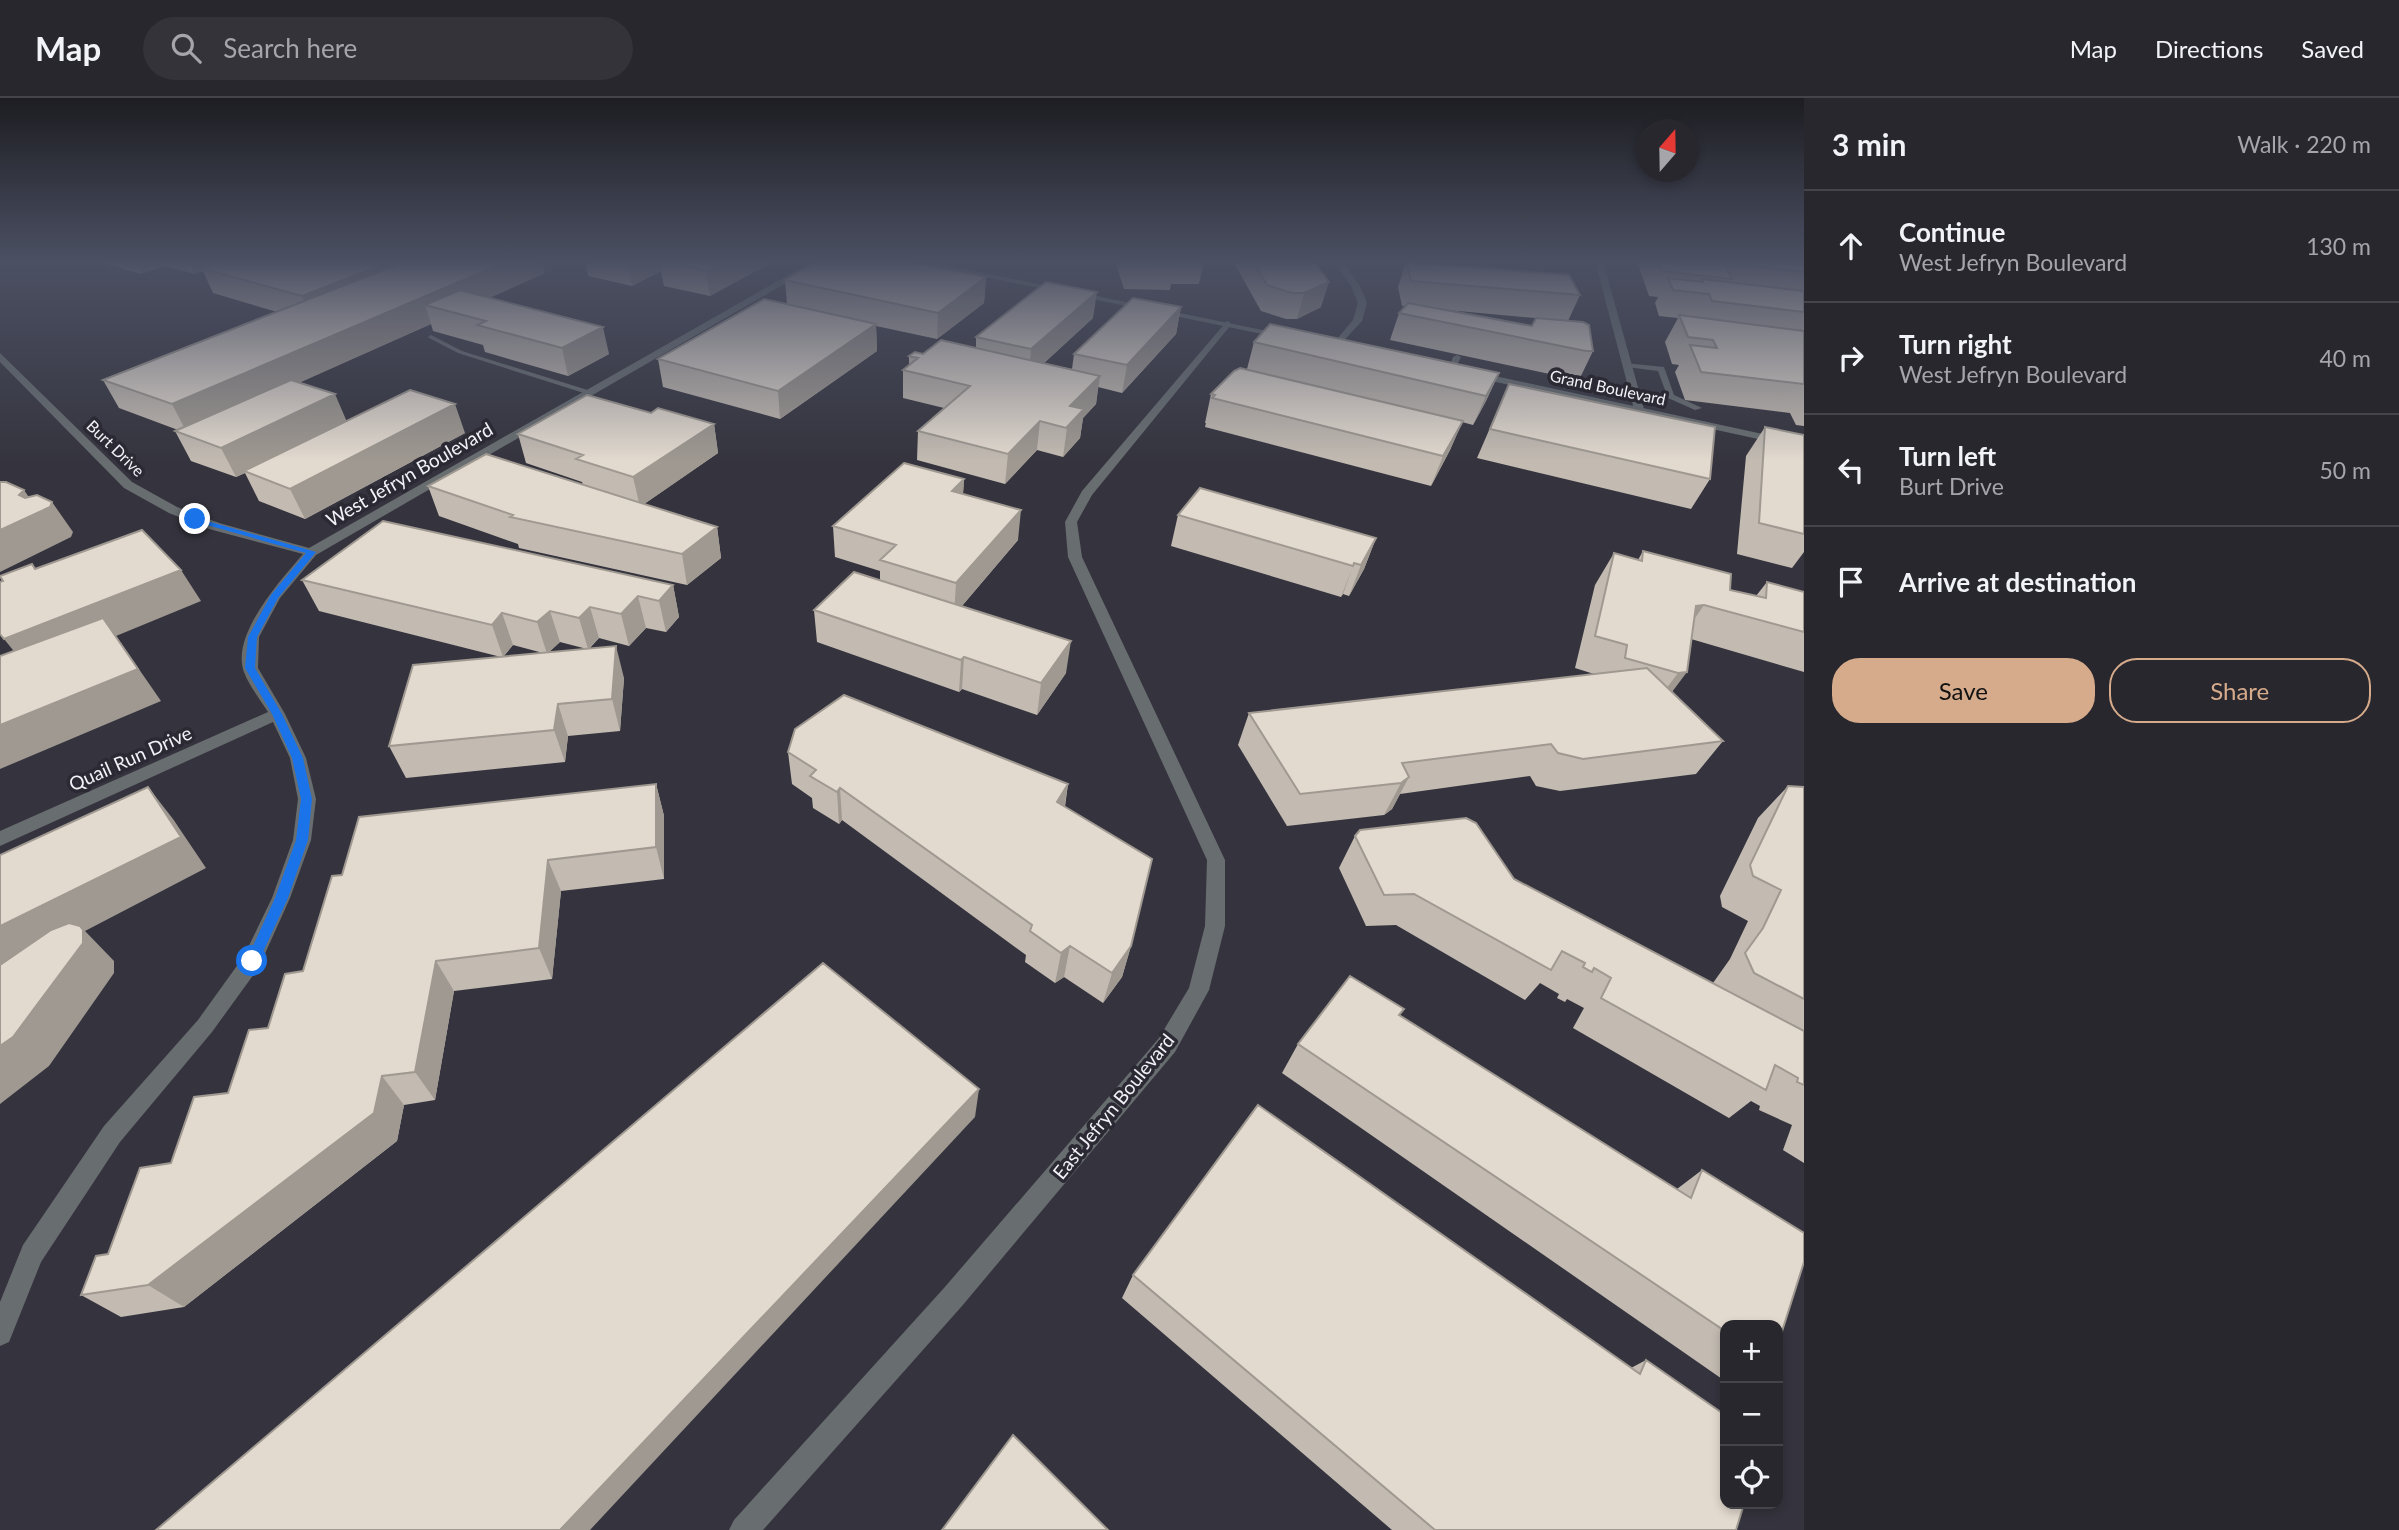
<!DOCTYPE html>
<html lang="en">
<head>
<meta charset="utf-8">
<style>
	body { margin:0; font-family:Lato,sans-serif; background:#34333a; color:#f1f3f6 }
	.controls { position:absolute; right:21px; bottom:21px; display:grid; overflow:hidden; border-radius:14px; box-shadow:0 4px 10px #0003 }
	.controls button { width:63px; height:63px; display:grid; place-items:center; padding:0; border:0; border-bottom:2px solid #44444a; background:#28272e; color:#f1f3f6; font:35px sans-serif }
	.compass { position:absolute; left:1636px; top:21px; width:63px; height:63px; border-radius:50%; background:#28272e; box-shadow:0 4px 10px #0003; rotate:20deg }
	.stop { position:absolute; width:21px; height:21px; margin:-16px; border:5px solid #1a73e8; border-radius:50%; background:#fff }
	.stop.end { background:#1a73e8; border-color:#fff; box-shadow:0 2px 7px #0008 }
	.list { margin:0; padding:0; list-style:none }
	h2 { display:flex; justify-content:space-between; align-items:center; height:91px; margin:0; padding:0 28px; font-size:30px }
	h2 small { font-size:23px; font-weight:400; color:#a5a5aa }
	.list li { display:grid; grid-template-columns:46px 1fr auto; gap:21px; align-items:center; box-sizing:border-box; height:112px; padding:0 28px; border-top:2px solid #44444a }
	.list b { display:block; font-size:26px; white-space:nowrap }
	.list p { margin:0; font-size:23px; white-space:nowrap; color:#a5a5aa }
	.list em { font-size:23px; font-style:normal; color:#a5a5aa }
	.actions { display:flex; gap:14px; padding:21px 28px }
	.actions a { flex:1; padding:16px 0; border:2px solid #d6ab8b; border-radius:28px; text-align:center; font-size:24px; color:#d6ab8b }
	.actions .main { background:#d6ab8b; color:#111 }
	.icon { flex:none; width:38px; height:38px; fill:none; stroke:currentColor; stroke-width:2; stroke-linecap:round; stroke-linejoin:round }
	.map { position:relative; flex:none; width:1804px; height:1432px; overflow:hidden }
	header { display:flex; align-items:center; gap:42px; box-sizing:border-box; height:98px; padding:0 35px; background:#28272e; border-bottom:2px solid #44444a }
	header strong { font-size:33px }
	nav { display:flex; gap:38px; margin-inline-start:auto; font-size:24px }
	.search { width:490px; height:63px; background:#34333a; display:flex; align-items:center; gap:18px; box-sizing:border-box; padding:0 24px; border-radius:38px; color:#a5a5aa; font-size:26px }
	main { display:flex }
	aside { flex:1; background:#28272e }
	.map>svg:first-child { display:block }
</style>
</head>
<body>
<header>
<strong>Map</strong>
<div class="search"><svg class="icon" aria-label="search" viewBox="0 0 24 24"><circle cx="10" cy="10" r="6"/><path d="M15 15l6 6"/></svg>Search here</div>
<nav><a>Map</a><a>Directions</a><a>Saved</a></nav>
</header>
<main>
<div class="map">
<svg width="1804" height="1432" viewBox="0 0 1804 1432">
	<rect width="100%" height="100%" fill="#35343e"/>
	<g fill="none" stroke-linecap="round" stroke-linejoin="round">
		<!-- service -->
		<path fill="#686e70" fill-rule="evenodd" d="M 431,237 L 462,253 L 594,294 L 587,296 L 458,255 L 429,240 L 428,239 Z
			M 1457,257 L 1461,259 L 1455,271 L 1448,273 L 1453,259 Z
			M 1624,265 L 1664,269 L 1674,297 L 1702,310 L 1695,312 L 1668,300 L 1658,273 L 1627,269 L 1624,269 Z"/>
		<!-- minor -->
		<path fill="#686e70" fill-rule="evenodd" d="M 813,163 L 824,163 L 316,457 L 280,500 L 259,539 L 258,570 L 285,616 L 306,660 L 316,701 L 311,742 L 290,800 L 259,869 L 212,934 L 120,1044 L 41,1164 L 9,1244 L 0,1248 L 0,1204 L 23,1147 L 104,1028 L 198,922 L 244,858 L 272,800 L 293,742 L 298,701 L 290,660 L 273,624 L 0,748 L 0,733 L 268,614 C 260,601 247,585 243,571 C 233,534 281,482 303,456 L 209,431 L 169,415 L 124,390 L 0,264 L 0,255 L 132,384 L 177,409 L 219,425 L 309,450 Z
			M 1333,163 L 1342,163 L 1360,188 L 1367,205 L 1362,223 L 1337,250 L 1332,247 L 1353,222 L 1358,205 L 1351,188 Z
			M 1595,163 L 1603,163 L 1644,311 L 1643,313 L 1634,311 Z
			M 1227,223 L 1230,224 L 1230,228 L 1092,397 L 1077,424 L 1082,459 L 1225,762 L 1225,828 L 1209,892 L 1175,954 L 962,1208 L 763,1432 L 729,1432 L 734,1422 L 944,1190 L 1143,959 L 1159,940 L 1189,890 L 1205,828 L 1207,762 L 1068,459 L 1065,424 L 1082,393 Z"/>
		<!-- tertiary -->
		<path fill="#686e70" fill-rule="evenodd" d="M 907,163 L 925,163 L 1292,238 L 1287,241 Z
			M 1472,273 L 1804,345 L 1804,351 L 1468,278 L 1467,276 Z"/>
	</g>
	<!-- wall -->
	<path fill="#c3bbb2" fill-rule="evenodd" d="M 96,163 L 542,163 L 545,175 L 489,200 L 609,256 L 568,278 L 485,254 L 483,247 L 433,233 L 431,226 L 300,284 L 347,323 L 465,335 L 305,421 L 259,403 L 245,375 L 236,379 L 191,363 L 175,333 L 178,332 L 119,310 L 103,282 L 277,214 L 213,195 L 203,173 L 195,176 L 165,168 L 141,176 Z
		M 585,163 L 774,163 L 710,198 L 664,188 L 661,173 L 632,188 L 588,178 Z
		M 1115,163 L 1204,163 L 1199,186 L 1171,186 L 1170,192 L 1124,191 Z
		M 1233,163 L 1314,163 L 1321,209 L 1297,221 L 1286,221 L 1261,213 Z
		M 1521,163 L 1548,163 L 1547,166 Z
		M 1639,163 L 1804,163 L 1804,328 L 1796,327 L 1790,315 L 1685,302 L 1675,274 L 1679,267 L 1672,266 L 1665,244 L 1678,220 L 1659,218 L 1655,205 L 1658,199 L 1649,198 L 1638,166 Z
		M 1406,164 L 1580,197 L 1568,223 L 1447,212 L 1593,253 L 1580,280 L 1573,281 L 1390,242 L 1399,215 L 1405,208 L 1402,208 L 1398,189 Z
		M 986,179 L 984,205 L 937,241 L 876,228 L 877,253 L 780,321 L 663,289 L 658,261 L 787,206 L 785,182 Z
		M 1181,209 L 1176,236 L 1122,295 L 1098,289 L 1096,306 L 1083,320 L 1080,340 L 1063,359 L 1037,352 L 1005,386 L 917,362 L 918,333 L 944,310 L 903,300 L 903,272 L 909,267 L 909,258 L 976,250 L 976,239 L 1093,220 L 1044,265 L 1072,271 L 1074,256 Z
		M 1254,244 L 1499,275 L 1486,303 L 1473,327 L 1462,324 L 1450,352 L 1431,388 L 1205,329 L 1206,325 L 1205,325 L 1211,296 L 1371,302 L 1247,271 Z
		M 1509,286 L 1710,381 L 1691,411 L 1477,360 Z
		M 651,315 L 714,326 L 718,355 L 644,406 L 717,429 L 721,460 L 687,487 L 519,450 L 518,446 L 439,418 L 428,388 L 583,387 L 582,384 L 526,365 L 518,336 Z
		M 1765,329 L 1804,337 L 1804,454 L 1792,470 L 1737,456 L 1746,358 Z
		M 964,381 L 963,396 L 1018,442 L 962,508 L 1066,575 L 1037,617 L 962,591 L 959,594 L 817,544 L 814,512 L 880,482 L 880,473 L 835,459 L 833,428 Z
		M 1178,417 L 1376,440 L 1364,471 L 1349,498 L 1343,496 L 1341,499 L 1171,448 Z
		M 1643,453 L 1730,492 L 1756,498 L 1767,484 L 1804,494 L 1804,574 L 1691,541 L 1672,594 L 1723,643 L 1696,676 L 1560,693 L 1536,688 L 1530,678 L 1400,696 L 1392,711 L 1384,717 L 1287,728 L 1238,647 L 1249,615 L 1594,576 L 1575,570 L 1595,487 L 1614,455 L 1638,462 Z
		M 302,482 L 673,487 L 679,519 L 666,534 L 646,530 L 629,548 L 599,540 L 589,551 L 624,580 L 620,633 L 568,638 L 565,664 L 406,680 L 389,648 L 501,559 L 319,513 ZM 560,544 L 587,551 L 549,554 ZM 513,547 L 543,555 L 504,558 Z
		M 788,654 L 1068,686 L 1065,709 L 1131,848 L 1122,879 L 1103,905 L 1064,879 L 1055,885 L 1025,864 L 1026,857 L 842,722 L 839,726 L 813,710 L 812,700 L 792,686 Z
		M 656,686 L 664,718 L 664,781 L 561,793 L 552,881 L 454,893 L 435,1002 L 404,1007 L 397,1043 L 184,1209 L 121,1219 L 81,1197 L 171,1065 L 228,995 L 303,873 L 342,777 Z
		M 1788,688 L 1804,689 L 1804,1065 L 1783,1052 L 1792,1027 L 1759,1012 L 1760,1008 L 1751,1003 L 1729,1020 L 1573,930 L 1584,910 L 1567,901 L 1565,904 L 1557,900 L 1559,896 L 1540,885 L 1525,902 L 1396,827 L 1366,828 L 1339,770 L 1355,738 L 1514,781 L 1713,885 L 1730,861 L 1748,823 L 1722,809 L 1720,798 L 1758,720 Z
		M 1400,918 L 1677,1091 L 1702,1072 L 1725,1227 L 1725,1283 L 1282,975 L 1298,946 Z
		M 1133,1177 L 1631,1270 L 1646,1262 L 1736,1432 L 1392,1432 L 1122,1200 Z"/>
	<!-- shaded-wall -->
	<path fill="#9f9991" d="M 134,163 L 163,163 L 165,168 L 141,176 Z
		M 189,163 L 232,163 L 201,170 L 203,173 L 195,176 Z
		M 392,163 L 463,163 L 313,224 L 302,198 Z
		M 508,163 L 542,163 L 545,175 L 455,215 L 425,207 L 431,226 L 187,335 L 172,306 Z
		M 627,163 L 660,163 L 661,173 L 632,188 Z
		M 725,163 L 774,163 L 710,198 L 706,173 Z
		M 986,179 L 984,205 L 937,241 L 938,215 Z
		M 1329,184 L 1321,209 L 1297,221 L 1304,195 Z
		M 1097,194 L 1093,220 L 1029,279 L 1031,251 Z
		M 1181,209 L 1176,236 L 1122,295 L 1127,267 Z
		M 876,226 L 877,253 L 780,321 L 778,293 Z
		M 603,229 L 609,256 L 568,278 L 562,250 Z
		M 1499,275 L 1486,303 L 1473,327 L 1486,298 Z
		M 1100,278 L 1096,306 L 1083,320 L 1080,340 L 1063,359 L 1070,308 Z
		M 335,296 L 347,324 L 244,373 L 245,375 L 236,379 L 221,350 Z
		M 455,306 L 465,335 L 305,421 L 290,391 Z
		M 1040,323 L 1037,352 L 1005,386 L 1008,356 Z
		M 1463,323 L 1450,352 L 1431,388 L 1443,358 Z
		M 714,326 L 718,355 L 640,409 L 633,379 Z
		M 964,381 L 962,411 L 952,393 Z
		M 24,392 L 39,414 L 52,404 L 73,434 L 71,439 L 0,474 L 0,432 L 19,397 Z
		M 1021,412 L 1018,442 L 954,517 L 956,485 Z
		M 717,429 L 721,460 L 687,487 L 682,456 Z
		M 1376,440 L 1364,471 L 1349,498 L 1361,467 Z
		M 1354,465 L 1343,496 L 1341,499 L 1353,468 Z
		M 181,472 L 201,503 L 116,538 L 161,603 L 0,671 L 0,627 L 30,573 L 4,541 Z
		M 673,487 L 679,519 L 666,534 L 659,503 Z
		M 638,498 L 646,530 L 629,548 L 621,516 Z
		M 1704,507 L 1682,539 L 1696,508 Z
		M 590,509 L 599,540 L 588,551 L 579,520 Z
		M 550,513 L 560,544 L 547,556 L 537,524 Z
		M 502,515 L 513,547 L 503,559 L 492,527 Z
		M 1071,543 L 1066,575 L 1037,617 L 1041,585 Z
		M 616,548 L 624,580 L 620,633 L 612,601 Z
		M 964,559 L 962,591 L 959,594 L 961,562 Z
		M 1687,574 L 1663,606 L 1654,607 L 1678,575 Z
		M 558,606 L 568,638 L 565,664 L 554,632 Z
		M 1409,679 L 1392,711 L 1384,717 L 1401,685 Z
		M 656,686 L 664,718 L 664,781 L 656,749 Z
		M 1068,686 L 1063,718 L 1057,704 Z
		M 148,689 L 173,721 L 206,770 L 85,833 L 114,863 L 114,875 L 49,968 L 0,1006 L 0,828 Z
		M 840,690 L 842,722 L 839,726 L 837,694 Z
		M 548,762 L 561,793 L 552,881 L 539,850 Z
		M 1070,848 L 1064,879 L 1055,885 L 1061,855 Z
		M 1131,848 L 1122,879 L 1103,905 L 1112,875 Z
		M 436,863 L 454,893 L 435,1002 L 415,974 Z
		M 382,978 L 404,1007 L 397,1043 L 184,1209 L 148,1187 Z
		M 979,991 L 975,1019 L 590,1432 L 560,1432 Z"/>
	<!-- building -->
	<path fill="#e3dacf" stroke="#9f9991" stroke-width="2" d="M 221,163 L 392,163 L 302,198 L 201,170 Z
		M 406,163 L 508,163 L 172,306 L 103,282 Z
		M 663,163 L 725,163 L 706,173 Z
		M 817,163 L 904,163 L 986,179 L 938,215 L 785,182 Z
		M 1127,163 L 1174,163 L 1175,167 L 1128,166 Z
		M 1253,163 L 1314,163 L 1329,184 L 1304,195 L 1292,195 L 1267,187 Z
		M 1659,163 L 1804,163 L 1804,174 L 1724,165 L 1732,181 L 1662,173 Z
		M 1406,164 L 1569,177 L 1580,197 L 1411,183 Z
		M 1668,180 L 1703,184 L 1702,181 L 1804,193 L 1804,214 L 1712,203 L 1709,196 L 1673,192 Z
		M 1046,184 L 1097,194 L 1031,251 L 976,239 Z
		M 460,192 L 603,229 L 562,250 L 477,227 L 486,223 L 425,207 Z
		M 1133,200 L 1181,209 L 1127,267 L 1074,256 Z
		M 764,201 L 876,226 L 778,293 L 658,261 Z
		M 1408,205 L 1532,228 L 1536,220 L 1583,224 L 1589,227 L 1593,253 L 1586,253 L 1399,215 Z
		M 1679,217 L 1804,233 L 1804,286 L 1701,274 L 1690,247 L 1717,250 L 1713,242 L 1688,239 Z
		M 1270,226 L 1499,275 L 1486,298 L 1254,244 Z
		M 941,242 L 1100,278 L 1070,308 L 1084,311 L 1066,330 L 1040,323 L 1008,356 L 918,333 L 970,288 L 903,272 L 918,260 L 909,258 L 915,254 L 923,256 Z
		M 1240,270 L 1463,323 L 1443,358 L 1212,300 L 1215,297 L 1211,296 L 1234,273 Z
		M 291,282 L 335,296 L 221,350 L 175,333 Z
		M 1509,286 L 1715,329 L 1710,381 L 1490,331 Z
		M 410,292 L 455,306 L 290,391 L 244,373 Z
		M 587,297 L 651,315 L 658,310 L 714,326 L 633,379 L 576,361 L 583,357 L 518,336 Z
		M 1765,329 L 1804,337 L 1804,436 L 1759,425 Z
		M 486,356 L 717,429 L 682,456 L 510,419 L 513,417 L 428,388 Z
		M 904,365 L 964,381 L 952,393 L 1021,412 L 956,485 L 880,462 L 896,447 L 833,428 Z
		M 0,384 L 6,384 L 24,392 L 19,397 L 25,400 L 37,397 L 52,404 L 50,409 L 0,432 Z
		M 1200,390 L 1376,440 L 1361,467 L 1354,465 L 1353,468 L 1178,417 Z
		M 383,423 L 673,487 L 659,503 L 638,498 L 621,516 L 590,509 L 579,520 L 550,513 L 537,524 L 502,515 L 492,527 L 302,482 Z
		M 142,432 L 181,472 L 4,541 L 0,536 L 0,484 L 3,483 L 0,478 L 32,466 L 35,471 Z
		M 1643,453 L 1731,476 L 1730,492 L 1766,500 L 1767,484 L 1804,494 L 1804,534 L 1704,507 L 1696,508 L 1687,574 L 1678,575 L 1625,560 L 1627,547 L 1595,538 L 1614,455 L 1642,463 Z
		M 854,474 L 1071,543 L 1041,585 L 964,559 L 961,562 L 814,512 Z
		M 103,520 L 138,571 L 0,627 L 0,558 Z
		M 616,548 L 612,601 L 558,606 L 554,632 L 389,648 L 413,567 Z
		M 1647,570 L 1723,643 L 1583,661 L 1558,655 L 1551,646 L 1402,665 L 1409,679 L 1401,685 L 1300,696 L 1249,615 Z
		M 844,597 L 1068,686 L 1057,704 L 1152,761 L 1131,848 L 1112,875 L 1070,848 L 1061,855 L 1030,833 L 1032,827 L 840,690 L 837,694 L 810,678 L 816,672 L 788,654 L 795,631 Z
		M 656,686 L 656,749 L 548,762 L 539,850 L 436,863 L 415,974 L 382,978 L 374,1015 L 148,1187 L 81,1197 L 96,1158 L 108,1156 L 140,1070 L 171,1065 L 194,999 L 228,995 L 249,932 L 268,930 L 285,876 L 303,873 L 332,778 L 342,777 L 359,719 Z
		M 1788,688 L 1804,689 L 1804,901 L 1754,875 L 1745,855 L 1763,830 L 1781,792 L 1753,778 L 1750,767 Z
		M 148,689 L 181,739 L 0,828 L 0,757 Z
		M 1466,720 L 1476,725 L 1514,781 L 1804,933 L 1804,987 L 1797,984 L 1798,980 L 1775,967 L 1766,992 L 1601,900 L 1611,880 L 1594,870 L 1592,874 L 1583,869 L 1585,865 L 1562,853 L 1551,872 L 1414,796 L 1384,797 L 1355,738 L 1360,732 Z
		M 69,825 L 80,828 L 83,832 L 83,845 L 13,939 L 0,948 L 0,867 L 51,832 Z
		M 823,865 L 979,991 L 560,1432 L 156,1432 Z
		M 1350,878 L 1404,911 L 1399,917 L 1691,1100 L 1702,1072 L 1804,1135 L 1804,1164 L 1778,1246 L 1778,1227 L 1725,1227 L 1725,1233 L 1298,946 Z
		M 1258,1007 L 1640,1276 L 1646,1262 L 1725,1317 L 1725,1406 L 1744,1406 L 1736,1432 L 1435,1432 L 1133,1177 Z
		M 1013,1337 L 1108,1432 L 942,1432 Z
		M 1778,1353 L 1781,1356 L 1778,1369 Z"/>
	<!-- sky -->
	<linearGradient id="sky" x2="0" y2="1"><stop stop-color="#1d1d22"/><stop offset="0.45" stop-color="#4b5063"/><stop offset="1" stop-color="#4b5063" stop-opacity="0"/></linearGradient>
	<rect width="1804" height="364" fill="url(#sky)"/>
	<!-- route -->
	<path fill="#1a73e8" d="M 193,419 L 316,454 L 278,500 L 257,539 L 255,570 L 282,616 L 303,660 L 312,701 L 308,742 L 288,800 L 257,867 L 252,868 L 246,863 L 275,800 L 296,742 L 301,701 L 292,660 L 272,616 L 245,570 L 248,539 L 271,497 L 306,455 L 193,423 Z"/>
	<g text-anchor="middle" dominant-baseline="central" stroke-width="7" stroke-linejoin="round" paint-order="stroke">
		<!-- far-street labels -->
		<g font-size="16" fill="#f2f1f8" stroke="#2b2a34">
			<text transform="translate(1608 289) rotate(12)">Grand Boulevard</text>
			<text transform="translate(116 350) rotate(44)">Burt Drive</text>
		</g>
		<!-- street labels -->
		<g font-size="19" fill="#f2f1f8" stroke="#2b2a34">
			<text transform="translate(409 376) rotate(-30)">West Jefryn Boulevard</text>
			<text transform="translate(130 660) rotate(-24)">Quail Run Drive</text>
			<text transform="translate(1113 1008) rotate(-51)">East Jefryn Boulevard</text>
		</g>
	</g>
</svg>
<div class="controls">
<button>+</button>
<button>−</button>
<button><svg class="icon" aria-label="locate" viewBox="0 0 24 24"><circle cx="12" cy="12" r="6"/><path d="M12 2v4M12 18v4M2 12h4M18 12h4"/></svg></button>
</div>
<svg class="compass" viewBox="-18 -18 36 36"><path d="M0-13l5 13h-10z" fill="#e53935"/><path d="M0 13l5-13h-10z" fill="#a5a5aa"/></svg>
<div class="stop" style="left:252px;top:863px"></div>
<div class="stop end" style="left:195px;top:421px"></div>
</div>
<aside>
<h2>3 min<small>Walk · 220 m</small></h2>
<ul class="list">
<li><svg class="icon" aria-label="ahead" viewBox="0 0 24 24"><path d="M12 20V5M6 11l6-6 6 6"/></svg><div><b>Continue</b><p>West Jefryn Boulevard</p></div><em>130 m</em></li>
<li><svg class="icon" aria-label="right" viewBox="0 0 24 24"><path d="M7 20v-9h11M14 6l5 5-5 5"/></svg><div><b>Turn right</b><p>West Jefryn Boulevard</p></div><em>40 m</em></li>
<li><svg class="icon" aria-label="left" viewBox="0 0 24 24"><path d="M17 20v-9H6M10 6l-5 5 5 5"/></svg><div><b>Turn left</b><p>Burt Drive</p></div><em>50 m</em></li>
<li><svg class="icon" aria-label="arrive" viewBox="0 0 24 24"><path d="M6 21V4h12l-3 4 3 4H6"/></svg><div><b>Arrive at destination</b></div></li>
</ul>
<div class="actions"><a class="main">Save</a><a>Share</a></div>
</aside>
</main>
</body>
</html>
